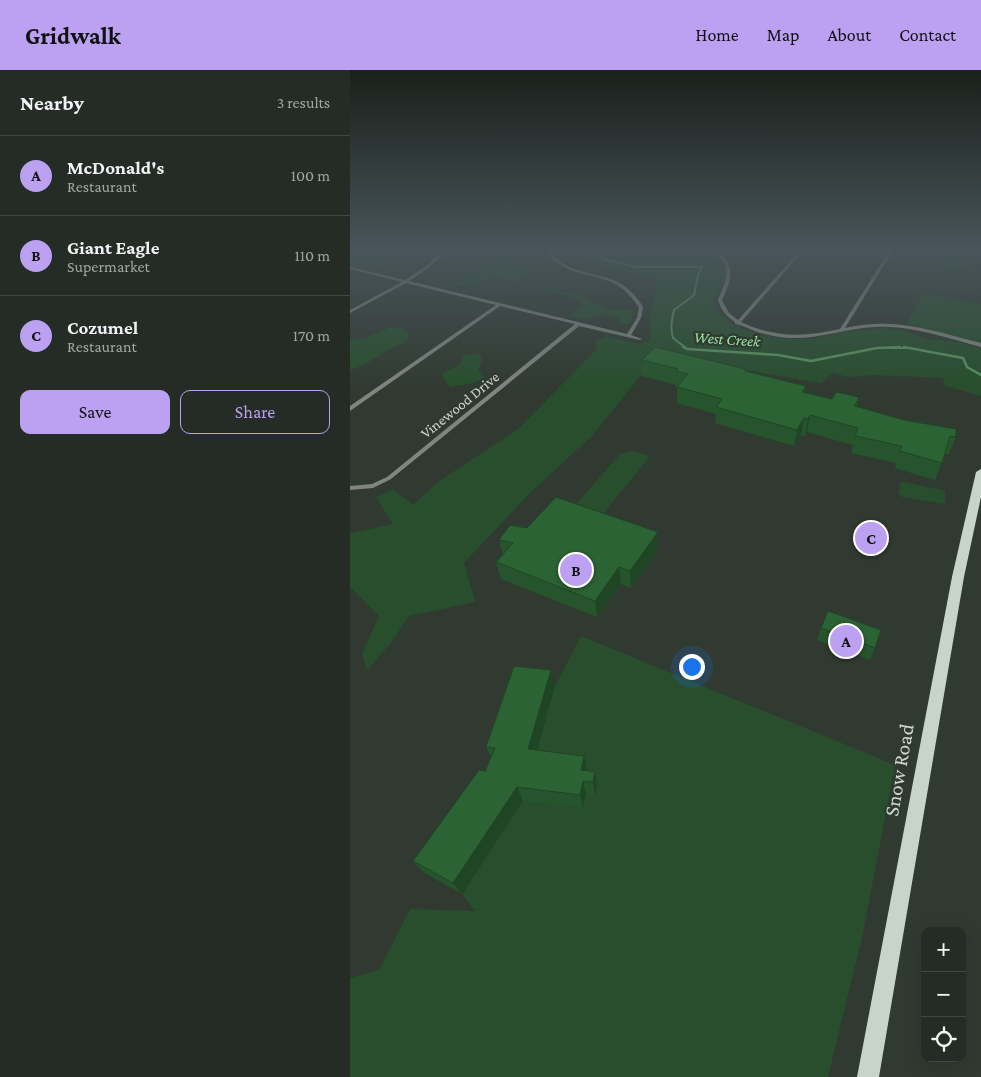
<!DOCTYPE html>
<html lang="en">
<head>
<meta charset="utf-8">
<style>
	body { margin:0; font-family:"Crimson Pro",serif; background:#303832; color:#f1f3f6 }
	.controls { position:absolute; right:15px; bottom:15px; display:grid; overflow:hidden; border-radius:10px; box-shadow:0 5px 20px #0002 }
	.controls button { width:45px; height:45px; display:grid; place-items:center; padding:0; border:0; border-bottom:1px solid #414842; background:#242c25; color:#f1f3f6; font:25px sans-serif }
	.you { position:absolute; left:341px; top:596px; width:18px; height:18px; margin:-12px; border:4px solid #fff; border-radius:50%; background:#1a73e8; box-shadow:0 0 0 8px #1a73e833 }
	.badge { display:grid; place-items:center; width:32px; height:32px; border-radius:50%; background:#bca0f2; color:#111; font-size:16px; font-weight:700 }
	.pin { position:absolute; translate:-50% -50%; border:2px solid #fff; box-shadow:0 1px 5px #0006 }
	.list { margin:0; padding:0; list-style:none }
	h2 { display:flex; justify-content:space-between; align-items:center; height:65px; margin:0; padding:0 20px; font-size:21px }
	h2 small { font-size:16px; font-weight:400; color:#a3a7a7 }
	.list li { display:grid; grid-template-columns:32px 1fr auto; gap:15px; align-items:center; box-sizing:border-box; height:80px; padding:0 20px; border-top:1px solid #414842 }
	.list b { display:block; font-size:19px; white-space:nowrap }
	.list p { margin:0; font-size:16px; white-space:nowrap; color:#a3a7a7 }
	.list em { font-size:16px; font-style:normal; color:#a3a7a7 }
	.actions { display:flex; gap:10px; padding:15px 20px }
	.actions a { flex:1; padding:11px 0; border:1px solid #bca0f2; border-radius:10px; text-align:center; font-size:18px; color:#bca0f2 }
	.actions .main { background:#bca0f2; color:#111 }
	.icon { flex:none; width:28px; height:28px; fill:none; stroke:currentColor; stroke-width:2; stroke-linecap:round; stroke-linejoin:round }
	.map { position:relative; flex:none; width:631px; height:1007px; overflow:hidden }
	header { display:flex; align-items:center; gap:30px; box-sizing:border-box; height:70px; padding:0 25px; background:#bca0f2; color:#111 }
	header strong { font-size:24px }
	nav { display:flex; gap:28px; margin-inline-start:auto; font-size:18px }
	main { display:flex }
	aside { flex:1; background:#242c25 }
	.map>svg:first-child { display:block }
</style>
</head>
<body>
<header>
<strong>Gridwalk</strong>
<nav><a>Home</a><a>Map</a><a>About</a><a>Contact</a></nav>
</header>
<main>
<aside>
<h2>Nearby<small>3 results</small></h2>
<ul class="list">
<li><span class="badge">A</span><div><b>McDonald's</b><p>Restaurant</p></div><em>100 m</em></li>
<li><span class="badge">B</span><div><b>Giant Eagle</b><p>Supermarket</p></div><em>110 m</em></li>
<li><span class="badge">C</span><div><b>Cozumel</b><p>Restaurant</p></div><em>170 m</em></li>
</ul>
<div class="actions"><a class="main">Save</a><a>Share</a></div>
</aside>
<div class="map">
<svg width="631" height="1007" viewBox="0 0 631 1007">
	<rect width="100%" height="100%" fill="#303a31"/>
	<!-- green -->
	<path fill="#284e2d" d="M 11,179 L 44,179 L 44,189 C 39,193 23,199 17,200 C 12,200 5,197 0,196 L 0,182 Z
		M 139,179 L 164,179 L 156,184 C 166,192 167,198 179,204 L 168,211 L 143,208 L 100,218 L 95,216 L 122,207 L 141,197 L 141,192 L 133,187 Z
		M 215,179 L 284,179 L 311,190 L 328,190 L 331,184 L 339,179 C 354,182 366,184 376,197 L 374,212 L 364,229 L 367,242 L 384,255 L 411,266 L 441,269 L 463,269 L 493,262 L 532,258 L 554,260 L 576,269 L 609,272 L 631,279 L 631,326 L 593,315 L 594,308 L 522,305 L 500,307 L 482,303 L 471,313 L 383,298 L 303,290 L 243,365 L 180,423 L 114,493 L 125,532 L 59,546 L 40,574 L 17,600 L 12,584 L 29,546 L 0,517 L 0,463 L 43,454 L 26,427 L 43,419 L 63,435 L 88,412 L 168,359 L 246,280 L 245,271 L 257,266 L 289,274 L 300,271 L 300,244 L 308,210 L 301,206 L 293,206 L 231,189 Z
		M 203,217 L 211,221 L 231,224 L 240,231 L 257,239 L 282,240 L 284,243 L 277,255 L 268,252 L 269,248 L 251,245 L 235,250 L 219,246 L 233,235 L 225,228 L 189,219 Z
		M 573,223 L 631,234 L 631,273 L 557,254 Z
		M 39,258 L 52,258 L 59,264 L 57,272 C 35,278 22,294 0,300 L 0,270 L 15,268 Z
		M 128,283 L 132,289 L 128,301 L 135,307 C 125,315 112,314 100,317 L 91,304 L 109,295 L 114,285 Z
		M 282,381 L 298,385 L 299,388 L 250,447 L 229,439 L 227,433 L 270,384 Z
		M 554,412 L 595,421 L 595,434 L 552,427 L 548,423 L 550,413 Z
		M 231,566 L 545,695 L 513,863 L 478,1007 L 0,1007 L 0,908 L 29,900 L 60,839 L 125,841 L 112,824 L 173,731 L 233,738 L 183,694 L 205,616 Z"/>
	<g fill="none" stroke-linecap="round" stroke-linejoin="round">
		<!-- stream-far1 -->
		<path stroke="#58915f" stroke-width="2" d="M 230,179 L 257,190 L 286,197 L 352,197 L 348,205 L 344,225 L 324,240 C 322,249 320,258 323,268 L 336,278
			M 525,278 L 560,278"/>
		<!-- stream -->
		<path stroke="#58915f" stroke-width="2.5" d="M 333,277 L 337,279 L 428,285 L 461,291 L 527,278 L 550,277
			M 554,277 L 613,288 L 617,297 L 631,305"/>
		<!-- minor -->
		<path fill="#808580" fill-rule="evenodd" d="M 94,179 L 98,179 C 87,192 74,202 59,211 L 277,264 L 287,248 L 289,237 C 283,229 276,220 267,215 C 242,201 211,207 195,179 L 199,179 C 213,204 245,201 268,212 C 279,218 287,227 293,237 L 291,248 L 281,265 L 292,269 L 290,270 L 229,256 L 41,409 L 23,418 L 0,420 L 0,416 L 22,414 L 37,407 L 225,254 L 150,236 L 0,341 L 0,336 L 146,235 L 56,213 L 0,243 L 0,240 L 52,212 L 0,199 L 0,197 L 55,210 L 76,196 Z
			M 350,179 L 357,179 L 369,185 L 375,179 L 380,179 L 372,186 C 387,200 379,214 372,230 L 379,243 L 388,250 L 451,179 L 455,179 L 391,252 C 425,268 454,267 490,259 L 540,179 L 544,179 L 495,258 C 505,256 516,254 526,254 C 561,252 597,265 631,273 L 631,277 C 597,268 561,255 525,257 C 497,258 470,269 441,268 C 429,268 418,265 407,262 C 400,259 392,255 385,254 L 385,252 C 376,246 371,240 368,230 C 373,217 384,197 368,187 C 363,184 356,182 350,179 Z"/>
		<!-- primary -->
		<path fill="#c8d3c9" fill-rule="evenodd" d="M 631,399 L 631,427 L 614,507 L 529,1007 L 507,1007 L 602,507 L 626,402 Z"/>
	</g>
	<!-- wall -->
	<path fill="#26552d" d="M 602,179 L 631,179 L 631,183 L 619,181 L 610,201 L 596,198 Z
		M 292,290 L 396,301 L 456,316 L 454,322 L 482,329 L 509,327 L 507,337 L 606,367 L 599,384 L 595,384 L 585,410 L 545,398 L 546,393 L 501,383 L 503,375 L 457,362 L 455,366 L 451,365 L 444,376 L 365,353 L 366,344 L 327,333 L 327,318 L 326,318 L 326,315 L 292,306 Z
		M 177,458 L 308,479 L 281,518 L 271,514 L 247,547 L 151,509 L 146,492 L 153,485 L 149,470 Z
		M 471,558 L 525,578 L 520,590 L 467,570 Z
		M 205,616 L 187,680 L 237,700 L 237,701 L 245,702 L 247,715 L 245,726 L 236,724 L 233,738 L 173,731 L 112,824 L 73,802 L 63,791 L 135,701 L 141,687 L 136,677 Z"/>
	<!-- shaded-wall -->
	<path fill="#1f4524" d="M 617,179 L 619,179 L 610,201 Z
		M 460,345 L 457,362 L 455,366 L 458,349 Z
		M 454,348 L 451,365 L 444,376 L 447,360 Z
		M 308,462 L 308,479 L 281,518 L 280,501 Z
		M 269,497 L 271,514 L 247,547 L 245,531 Z
		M 201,600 L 205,616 L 183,694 L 178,679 Z
		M 234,686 L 237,700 L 235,711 L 231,700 Z
		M 245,702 L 247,715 L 245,726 L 243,712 Z
		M 233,711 L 236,724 L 233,738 L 230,725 Z
		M 167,717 L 173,731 L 112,824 L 103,813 Z"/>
	<!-- building -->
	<path fill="#2c6334" stroke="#1f4524" d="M 305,277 L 396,299 L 395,301 L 456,316 L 452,322 L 482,329 L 486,322 L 509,327 L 505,336 L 554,350 L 606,359 L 606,367 L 600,366 L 592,393 L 550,381 L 552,376 L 505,366 L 508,358 L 460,345 L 458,349 L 454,348 L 447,360 L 366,337 L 372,329 L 327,317 L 338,304 L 326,301 L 328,299 L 292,290 Z
		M 206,427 L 308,462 L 280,501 L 269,497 L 245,531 L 146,492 L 163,473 L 149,470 L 160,455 L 177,458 Z
		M 478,541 L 531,560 L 525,578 L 471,558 Z
		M 164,596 L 201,600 L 178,679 L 234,686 L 231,700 L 245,702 L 243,712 L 233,711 L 230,725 L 167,717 L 103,813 L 63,791 L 129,700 L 135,701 L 145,678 L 136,677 Z"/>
	<!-- sky -->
	<linearGradient id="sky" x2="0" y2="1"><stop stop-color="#1a201b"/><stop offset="0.56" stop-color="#48555a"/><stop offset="1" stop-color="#48555a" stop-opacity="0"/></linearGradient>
	<rect width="631" height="320" fill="url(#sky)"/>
	<g text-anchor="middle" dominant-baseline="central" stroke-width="4.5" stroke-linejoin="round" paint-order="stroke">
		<!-- far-street labels -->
		<g font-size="15" fill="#d0d7d1" stroke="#303a31">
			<text transform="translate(110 335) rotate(-39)">Vinewood Drive</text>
		</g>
		<!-- far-water labels -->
		<g font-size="16" font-style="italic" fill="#97e69f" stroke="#303a31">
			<text transform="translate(377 269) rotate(4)">West Creek</text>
		</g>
		<!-- near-street labels -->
		<g font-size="21" fill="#d0d7d1" stroke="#303a31">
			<text transform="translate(549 700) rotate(-80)">Snow Road</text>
		</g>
	</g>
</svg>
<div class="controls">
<button>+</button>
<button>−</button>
<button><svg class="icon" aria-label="locate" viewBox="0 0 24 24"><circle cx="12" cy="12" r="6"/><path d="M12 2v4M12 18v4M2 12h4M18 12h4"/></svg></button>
</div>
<div class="you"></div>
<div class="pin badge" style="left:496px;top:571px">A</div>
<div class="pin badge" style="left:226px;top:500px">B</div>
<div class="pin badge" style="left:521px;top:468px">C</div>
</div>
</main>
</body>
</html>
